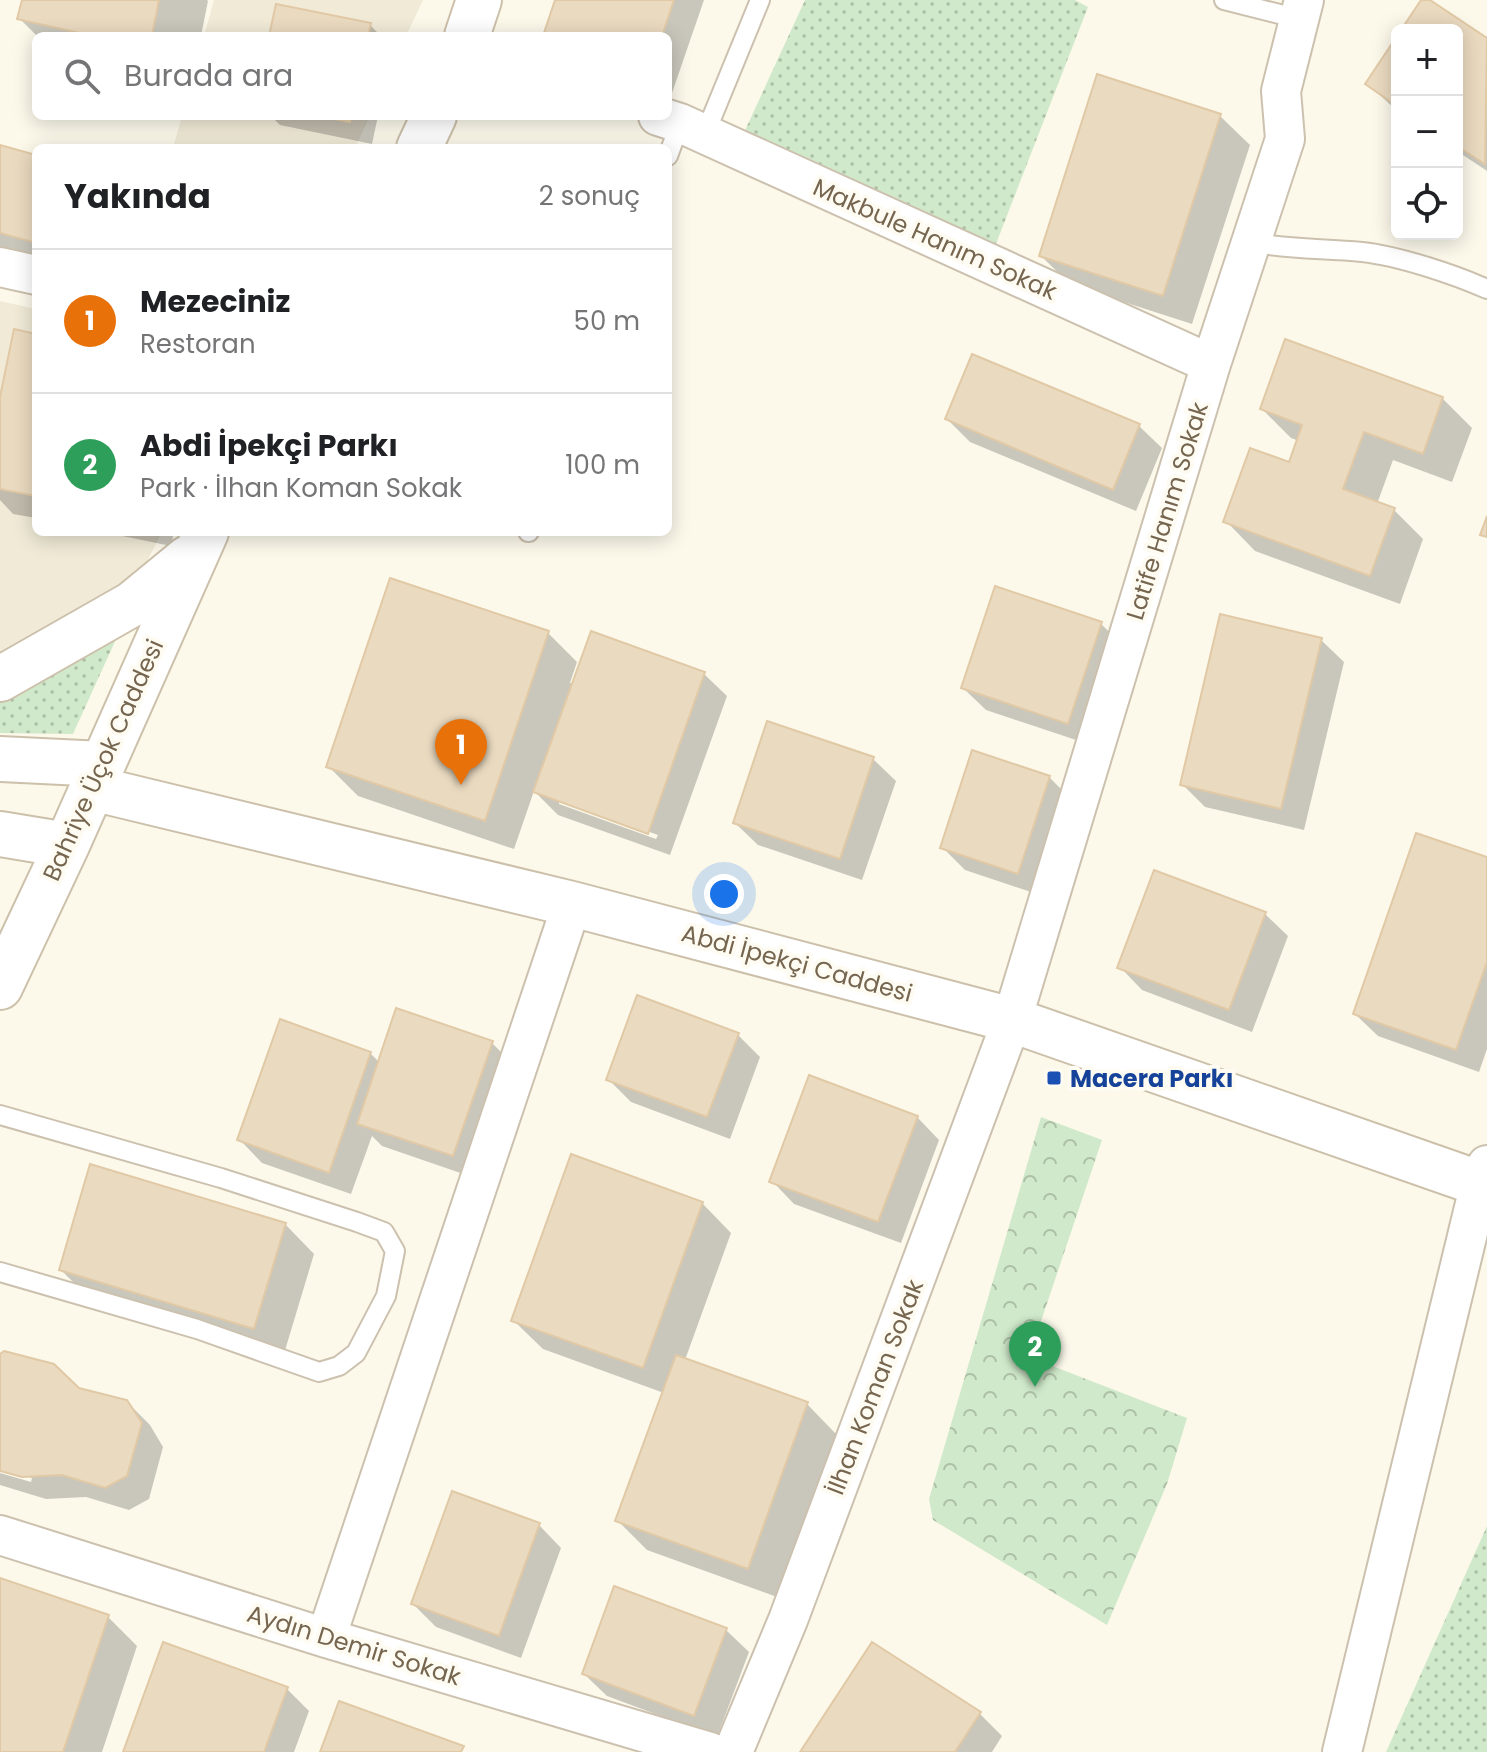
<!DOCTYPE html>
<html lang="tr">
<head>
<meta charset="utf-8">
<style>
	body { margin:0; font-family:Poppins,sans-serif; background:#f2f2f2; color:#202124 }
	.controls { position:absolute; right:24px; top:24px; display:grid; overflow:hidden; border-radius:12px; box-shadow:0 4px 20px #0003 }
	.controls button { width:72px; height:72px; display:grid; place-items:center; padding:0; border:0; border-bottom:2px solid #e0e0e0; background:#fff; color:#202124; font:40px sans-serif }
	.you { position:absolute; left:724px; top:894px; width:28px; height:28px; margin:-20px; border:6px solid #fff; border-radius:50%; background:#1a73e8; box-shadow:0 0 0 12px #1a73e833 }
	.badge { display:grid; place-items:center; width:52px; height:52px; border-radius:50%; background:#ea580c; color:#fff; font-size:26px; font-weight:700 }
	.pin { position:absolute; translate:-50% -66px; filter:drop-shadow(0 2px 4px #0008) }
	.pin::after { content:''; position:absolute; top:42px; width:28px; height:24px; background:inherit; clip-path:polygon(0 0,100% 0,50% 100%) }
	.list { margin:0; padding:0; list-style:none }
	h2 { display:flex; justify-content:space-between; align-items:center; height:104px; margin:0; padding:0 32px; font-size:34px }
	h2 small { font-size:26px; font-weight:400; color:#757577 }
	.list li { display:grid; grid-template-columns:52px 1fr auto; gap:24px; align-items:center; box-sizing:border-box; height:144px; padding:0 32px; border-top:2px solid #e0e0e0 }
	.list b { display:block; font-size:30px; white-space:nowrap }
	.list p { margin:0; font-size:26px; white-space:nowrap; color:#757577 }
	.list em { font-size:26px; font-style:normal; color:#757577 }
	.icon { flex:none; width:44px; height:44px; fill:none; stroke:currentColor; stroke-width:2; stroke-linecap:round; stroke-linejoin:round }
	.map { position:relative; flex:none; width:1487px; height:1752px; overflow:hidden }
	.search { position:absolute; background:#fff; box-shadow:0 4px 20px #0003; left:32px; top:32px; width:640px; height:88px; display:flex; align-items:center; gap:20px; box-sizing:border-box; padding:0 28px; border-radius:12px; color:#757577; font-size:30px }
	.panel { position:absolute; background:#fff; box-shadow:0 4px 20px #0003; left:32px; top:144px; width:640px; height:392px; border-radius:12px }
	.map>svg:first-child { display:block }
</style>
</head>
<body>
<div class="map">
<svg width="1487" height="1752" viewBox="0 0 1487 1752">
	<defs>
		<pattern id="grass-dots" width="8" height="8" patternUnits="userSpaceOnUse" patternTransform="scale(2)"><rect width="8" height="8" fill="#d0e9ca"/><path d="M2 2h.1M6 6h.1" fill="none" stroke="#adc0a6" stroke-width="1.8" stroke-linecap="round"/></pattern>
		<pattern id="park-crowns" width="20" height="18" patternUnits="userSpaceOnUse" patternTransform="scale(2)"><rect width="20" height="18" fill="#d0e9ca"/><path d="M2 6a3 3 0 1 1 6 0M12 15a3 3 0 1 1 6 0" fill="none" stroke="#adc0a6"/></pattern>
	</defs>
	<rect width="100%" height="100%" fill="#fcf9eb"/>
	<!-- residential -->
	<path fill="#f0ead7" d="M 214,0 L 423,0 L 406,36 L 204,36 Z
		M 182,116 L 370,116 L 355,148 L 173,148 Z
		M 0,301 L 36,309 L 36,532 L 162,532 L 142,571 L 0,651 Z"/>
	<!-- grass -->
	<path fill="url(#grass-dots)" d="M 805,0 L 1075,0 L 1088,7 L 994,249 L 742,137 Z
		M 122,626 L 73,734 L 0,733 L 0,695 Z
		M 1487,1526 L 1487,1752 L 1386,1752 Z"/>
	<!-- park -->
	<path fill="url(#park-crowns)" d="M 1041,1117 L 1102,1140 L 1029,1357 L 1187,1418 L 1167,1484 L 1107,1625 L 933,1520 L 929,1499 Z"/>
	<!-- shadow -->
	<path fill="#0003" fill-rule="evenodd" d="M 24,0 L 207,0 L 208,1 L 201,36 L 37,36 L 20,19 Z
		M 557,0 L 704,0 L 672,93 L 668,92 L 668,36 L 545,36 Z
		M 1423,0 L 1487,40 L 1487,171 L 1457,151 L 1457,30 L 1403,30 Z
		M 370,25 L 381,36 L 271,36 Z
		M 1397,40 L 1397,111 L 1368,84 Z
		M 271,116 L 378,116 L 372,144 L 280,125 Z
		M 1220,116 L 1250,145 L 1192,324 L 1071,285 L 1041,256 Z
		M 0,147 L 36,157 L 36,271 L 0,251 Z
		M 36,336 L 36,518 L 13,514 L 0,500 L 0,407 Z
		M 1442,398 L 1472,428 L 1452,482 L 1393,460 L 1377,504 L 1394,510 L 1423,539 L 1400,604 L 1255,551 L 1226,521 L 1290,464 L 1299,441 L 1291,438 L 1262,409 Z
		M 947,419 L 1139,426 L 1162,448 L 1136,511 L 970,442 Z
		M 103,532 L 174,532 L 171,546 Z
		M 1101,624 L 1124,646 L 1091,745 L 986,710 L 963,688 Z
		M 548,633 L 577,662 L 570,683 L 704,674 L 727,696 L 670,855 L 558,815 L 534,791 L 514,849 L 358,796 L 329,767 ZM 559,800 L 658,835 L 656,839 L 559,804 Z
		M 1321,640 L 1344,662 L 1304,830 L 1205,807 L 1182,784 Z
		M 873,759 L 896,781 L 862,880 L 758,845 L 735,823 Z
		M 1049,777 L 1072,800 L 1040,895 L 965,870 L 942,847 Z
		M 1487,859 L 1487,1049 L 1479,1072 L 1378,1036 L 1355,1014 Z
		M 1265,914 L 1288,936 L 1252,1032 L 1142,990 L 1120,967 Z
		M 738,1035 L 760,1057 L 730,1139 L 631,1102 L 608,1079 Z
		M 492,1043 L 514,1065 L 475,1178 L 382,1146 L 372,1136 L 351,1194 L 262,1163 L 240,1140 L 370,1053 L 379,1062 Z
		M 917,1117 L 939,1140 L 901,1243 L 794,1204 L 772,1181 Z
		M 702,1203 L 731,1233 L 685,1360 L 807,1404 L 836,1434 L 777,1597 L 647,1550 L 618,1521 L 664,1393 L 543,1349 L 513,1320 Z
		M 285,1224 L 314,1254 L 283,1357 L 90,1299 L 61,1270 Z
		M 0,1357 L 78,1390 L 126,1401 L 150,1425 L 163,1447 L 149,1499 L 129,1510 L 86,1497 L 46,1499 L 0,1485 L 0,1473 L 31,1482 L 32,1478 L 0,1469 Z
		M 539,1525 L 561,1548 L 521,1658 L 436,1627 L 413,1604 Z
		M 0,1580 L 108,1617 L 137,1646 L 102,1752 L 0,1752 Z
		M 726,1630 L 749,1652 L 717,1737 L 607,1696 L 584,1674 Z
		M 286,1688 L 309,1711 L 294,1752 L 125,1752 Z
		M 980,1714 L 1002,1736 L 992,1752 L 803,1752 Z"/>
	<!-- building -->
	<path fill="#eadac0" stroke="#e1c9a6" stroke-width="2" d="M 22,0 L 159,0 L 152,36 L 93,36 L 17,19 Z
		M 555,0 L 674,0 L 662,36 L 543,36 Z
		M 1421,0 L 1430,0 L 1487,38 L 1485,164 L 1457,146 L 1457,30 L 1401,30 Z
		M 276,4 L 371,23 L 368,36 L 269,36 Z
		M 1397,36 L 1397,106 L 1365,84 Z
		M 1097,74 L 1221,114 L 1163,296 L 1039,256 Z
		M 319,116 L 351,116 L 350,122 Z
		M 0,145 L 36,155 L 36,243 L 0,233 Z
		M 14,329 L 36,334 L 36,496 L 0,489 L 0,397 Z
		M 1285,339 L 1443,397 L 1423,454 L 1364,432 L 1343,489 L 1395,508 L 1370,576 L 1223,522 L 1250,448 L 1289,462 L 1302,425 L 1260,409 Z
		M 972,354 L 1140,424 L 1113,490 L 945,419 Z
		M 1487,516 L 1487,537 L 1480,535 Z
		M 390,578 L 549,631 L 485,821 L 326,767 Z
		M 995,586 L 1102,622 L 1068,724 L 961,688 Z
		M 1220,614 L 1322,638 L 1281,809 L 1180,785 Z
		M 591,631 L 705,672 L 648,834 L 533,792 Z
		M 767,721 L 874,757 L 840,859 L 733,823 Z
		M 972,750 L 1050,776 L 1018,874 L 940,848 Z
		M 1416,833 L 1487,857 L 1487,962 L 1456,1050 L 1353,1014 Z
		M 1154,870 L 1266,912 L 1229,1010 L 1117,968 Z
		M 637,995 L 739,1033 L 707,1117 L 606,1080 Z
		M 396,1008 L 493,1041 L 453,1156 L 357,1124 Z
		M 280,1019 L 371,1052 L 329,1173 L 237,1140 Z
		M 809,1075 L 918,1116 L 878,1222 L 769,1182 Z
		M 571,1154 L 703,1202 L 643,1368 L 511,1321 Z
		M 90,1164 L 286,1223 L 254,1329 L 59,1270 Z
		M 4,1351 L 54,1364 L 79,1388 L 127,1400 L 142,1423 L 127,1476 L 105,1488 L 62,1475 L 22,1477 L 0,1471 L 0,1354 Z
		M 676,1355 L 808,1402 L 748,1569 L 615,1521 Z
		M 452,1491 L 540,1523 L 499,1636 L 411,1604 Z
		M 0,1578 L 109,1615 L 63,1752 L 0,1752 Z
		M 614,1586 L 727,1628 L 694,1716 L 582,1674 Z
		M 163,1642 L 288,1687 L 264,1752 L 123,1752 Z
		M 872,1642 L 981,1712 L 955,1752 L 800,1752 Z
		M 339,1701 L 464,1746 L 461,1752 L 320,1752 Z"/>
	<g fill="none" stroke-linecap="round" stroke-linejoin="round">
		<defs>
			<path id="service" d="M 1224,0 L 1299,19
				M 705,134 L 760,0
				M 668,156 L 680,123
				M 1251,242 C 1288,250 1325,248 1362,252 C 1399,256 1453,274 1487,289
				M 528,532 L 529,532
				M 0,1115 L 221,1178 L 357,1222 L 384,1232 L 395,1251 L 386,1296 L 356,1353 L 339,1366 L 319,1372 L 197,1329 L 0,1272"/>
			<path id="minor" d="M 658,116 L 680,123 L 1211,364
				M 0,267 L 36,275
				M 0,1535 L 326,1638 L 710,1752
				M 326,1638 L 572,904
				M 733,1752 L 788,1620 L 1012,1020 L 1211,364 L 1285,139 L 1281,91 L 1304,0
				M 1342,1752 L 1480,1183 L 1487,1165"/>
			<path id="secondary" d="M 467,36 L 479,0
				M 419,148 L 434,116
				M 0,679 L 132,604 L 188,558
				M 0,759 L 103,764
				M 92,788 L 572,904 L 1012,1020 L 1487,1186
				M 0,834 L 67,845
				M 0,987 L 67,845 L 206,532"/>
		</defs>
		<!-- service casing -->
		<use href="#service" stroke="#ccc1ae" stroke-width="22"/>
		<!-- minor casing -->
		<use href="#minor" stroke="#ccc1ae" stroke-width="42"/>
		<!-- secondary casing -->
		<use href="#secondary" stroke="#ccc0aa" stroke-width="48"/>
		<!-- service -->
		<use href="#service" stroke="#fff" stroke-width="18"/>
		<!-- minor -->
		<use href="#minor" stroke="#fff" stroke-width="38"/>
		<!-- secondary -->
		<use href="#secondary" stroke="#fff" stroke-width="44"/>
	</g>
	<!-- markers -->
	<rect fill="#1a4fb4" stroke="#fefcf2" stroke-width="3" x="1046" y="1070" width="16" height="16" rx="4"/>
	<g text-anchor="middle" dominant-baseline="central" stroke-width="8" stroke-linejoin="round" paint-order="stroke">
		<!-- street labels -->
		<g font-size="24" fill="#76654f" stroke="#fefcf2">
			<text transform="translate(935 239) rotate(24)">Makbule Hanım Sokak</text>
			<text transform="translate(1167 511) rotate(-73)">Latife Hanım Sokak</text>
			<text transform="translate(103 760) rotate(-66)">Bahriye Üçok Caddesi</text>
			<text transform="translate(797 963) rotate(15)">Abdi İpekçi Caddesi</text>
			<text transform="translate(875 1387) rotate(-69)">İlhan Koman Sokak</text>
			<text transform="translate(354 1645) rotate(17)">Aydın Demir Sokak</text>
		</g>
		<!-- transit labels -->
		<g font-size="24" font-weight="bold" fill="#164399" stroke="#fefcf2" text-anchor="start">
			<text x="1070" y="1078">Macera Parkı</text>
		</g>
	</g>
</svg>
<div class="controls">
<button>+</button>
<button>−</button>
<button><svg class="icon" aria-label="locate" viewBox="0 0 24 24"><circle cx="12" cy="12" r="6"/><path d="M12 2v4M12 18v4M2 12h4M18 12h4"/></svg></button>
</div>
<div class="you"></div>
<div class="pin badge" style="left:461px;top:785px;background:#e8710a">1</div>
<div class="pin badge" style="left:1035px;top:1387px;background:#2e9e5b">2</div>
<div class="search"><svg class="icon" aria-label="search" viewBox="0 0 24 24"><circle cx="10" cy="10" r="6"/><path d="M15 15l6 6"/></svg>Burada ara</div>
<section class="panel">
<h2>Yakında<small>2 sonuç</small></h2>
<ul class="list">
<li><span class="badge" style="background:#e8710a">1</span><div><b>Mezeciniz</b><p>Restoran</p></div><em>50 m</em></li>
<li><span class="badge" style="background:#2e9e5b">2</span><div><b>Abdi İpekçi Parkı</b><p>Park · İlhan Koman Sokak</p></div><em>100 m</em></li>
</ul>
</section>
</div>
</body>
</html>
